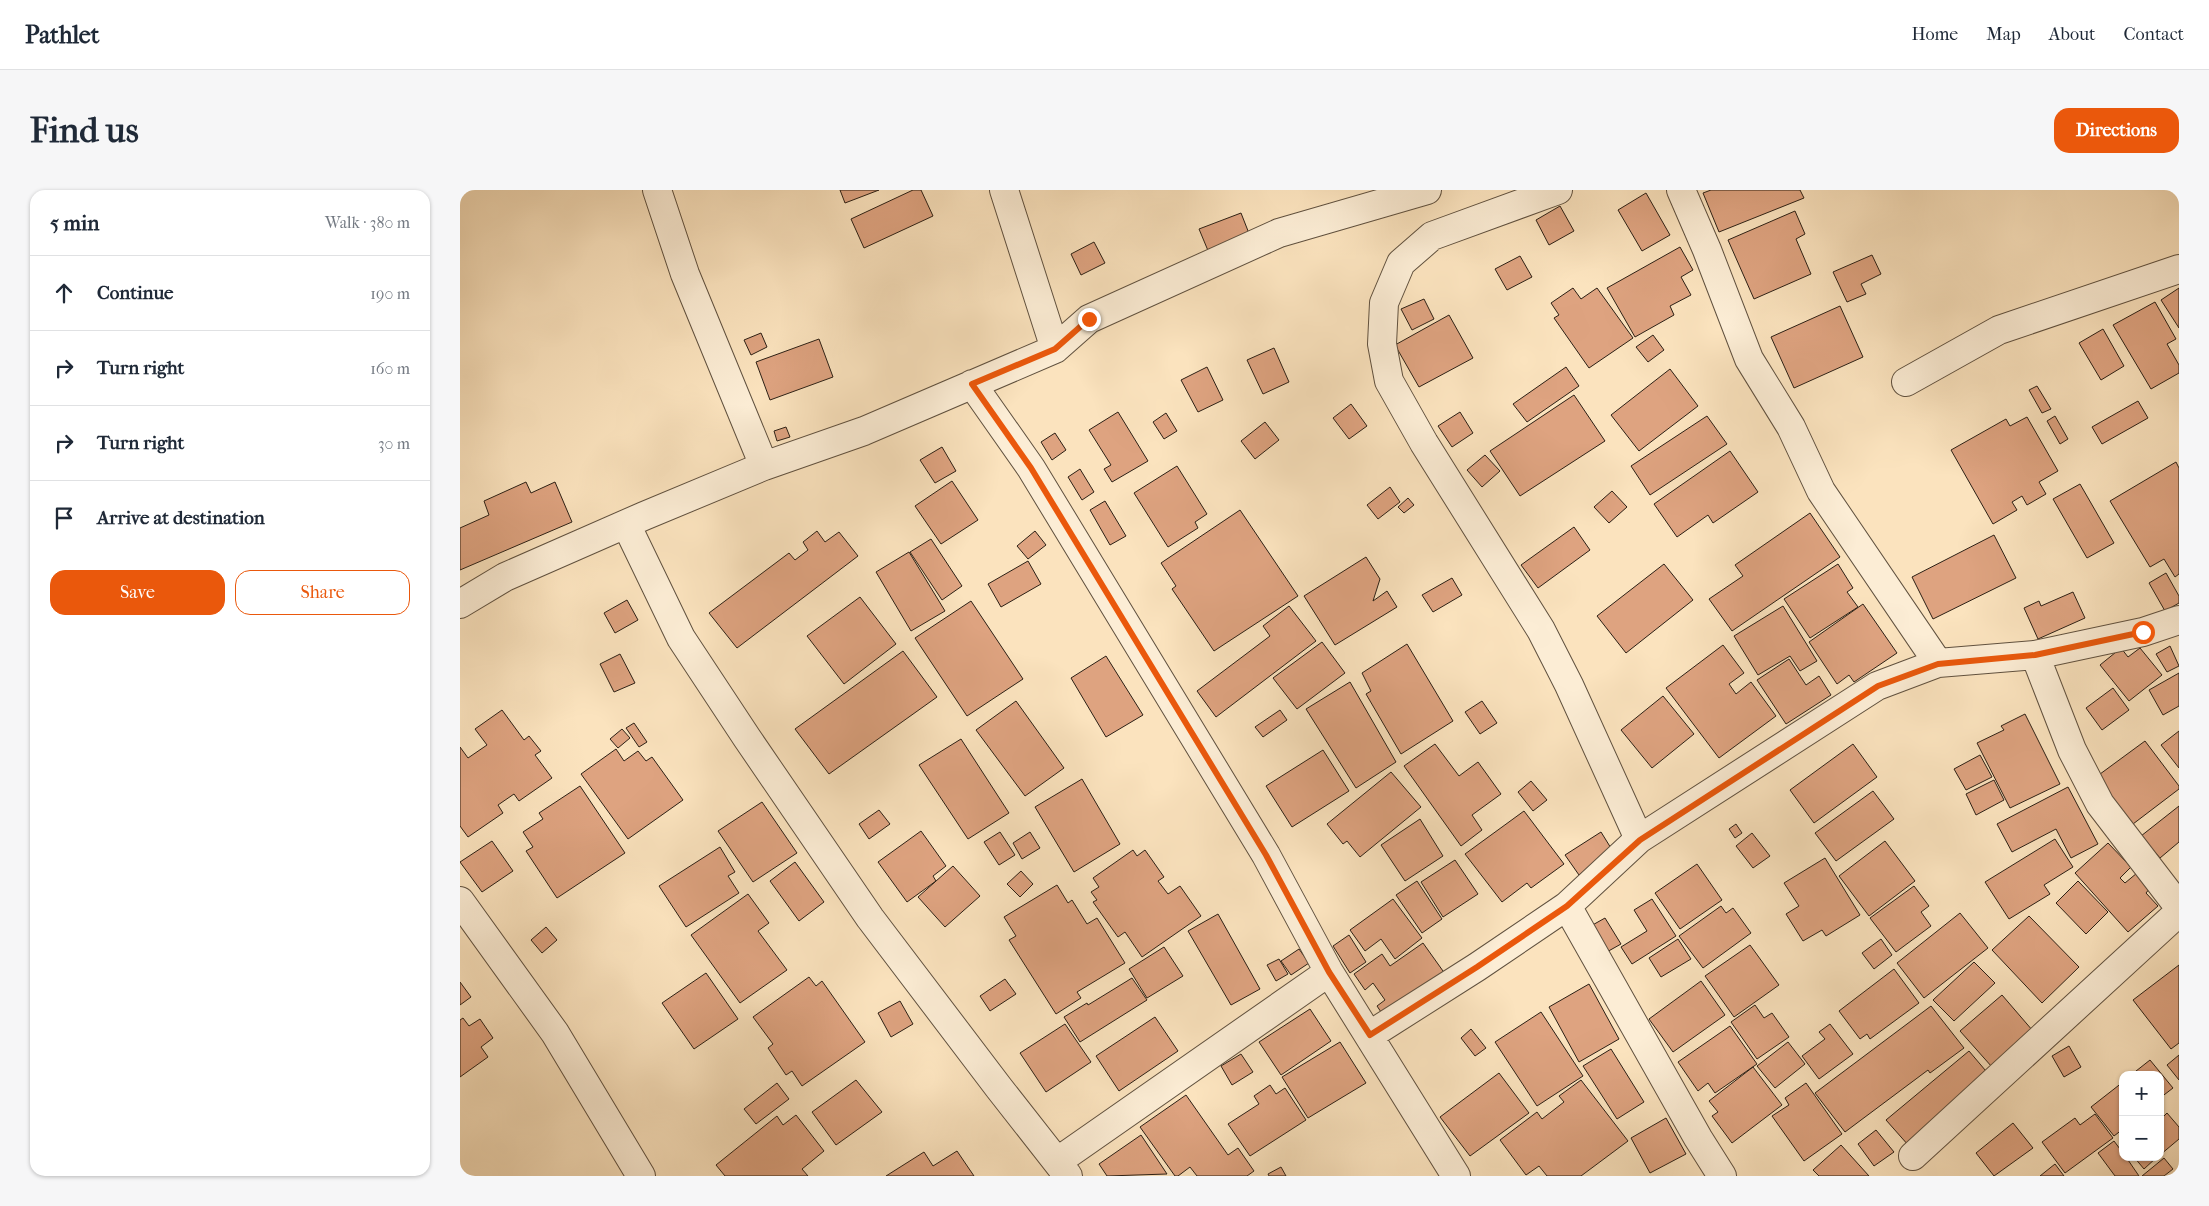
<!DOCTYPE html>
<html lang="en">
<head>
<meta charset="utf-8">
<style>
	body { margin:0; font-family:"IM FELL French Canon",serif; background:#f6f6f7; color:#1f2937 }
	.controls { position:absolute; right:15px; bottom:15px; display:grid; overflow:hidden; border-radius:10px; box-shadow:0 1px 4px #0004 }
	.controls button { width:45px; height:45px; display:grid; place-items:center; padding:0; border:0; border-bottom:1px solid #e0e1e3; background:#fff; color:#1f2937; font:25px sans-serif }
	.stop { position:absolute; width:15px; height:15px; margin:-11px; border:4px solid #ea580c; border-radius:50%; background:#fff }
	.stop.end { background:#ea580c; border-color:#fff; box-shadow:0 1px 5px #0008 }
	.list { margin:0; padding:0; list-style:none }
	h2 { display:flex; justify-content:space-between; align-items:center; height:65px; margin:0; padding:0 20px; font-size:21px }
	h2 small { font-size:16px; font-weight:400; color:#747a83 }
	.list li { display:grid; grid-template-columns:32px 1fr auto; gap:15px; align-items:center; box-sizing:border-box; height:75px; padding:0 20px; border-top:1px solid #e0e1e3 }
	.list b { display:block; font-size:19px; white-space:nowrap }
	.list em { font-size:16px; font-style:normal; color:#747a83 }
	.actions { display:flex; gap:10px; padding:15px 20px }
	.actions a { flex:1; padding:11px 0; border:1px solid #ea580c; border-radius:15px; text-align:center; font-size:18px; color:#ea580c }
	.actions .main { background:#ea580c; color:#fff }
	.icon { flex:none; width:28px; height:28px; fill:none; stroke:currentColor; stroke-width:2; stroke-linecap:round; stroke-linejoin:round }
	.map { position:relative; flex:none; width:1719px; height:986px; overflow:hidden; border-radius:15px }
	header { display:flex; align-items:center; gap:30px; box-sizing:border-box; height:70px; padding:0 25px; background:#fff; border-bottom:1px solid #e0e1e3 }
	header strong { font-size:24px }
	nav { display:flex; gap:28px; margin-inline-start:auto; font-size:18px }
	.intro { display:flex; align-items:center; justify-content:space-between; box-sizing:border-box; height:120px; padding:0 30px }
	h1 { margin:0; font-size:35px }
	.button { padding:12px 22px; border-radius:15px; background:#ea580c; color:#fff; font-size:18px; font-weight:700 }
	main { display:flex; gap:30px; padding:0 30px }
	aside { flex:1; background:#fff; border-radius:15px; box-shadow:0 1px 4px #0004 }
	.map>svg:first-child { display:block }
</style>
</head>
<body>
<header>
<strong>Pathlet</strong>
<nav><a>Home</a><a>Map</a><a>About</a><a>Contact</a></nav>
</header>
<div class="intro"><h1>Find us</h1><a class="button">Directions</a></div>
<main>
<aside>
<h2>5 min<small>Walk · 380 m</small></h2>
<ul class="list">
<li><svg class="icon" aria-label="ahead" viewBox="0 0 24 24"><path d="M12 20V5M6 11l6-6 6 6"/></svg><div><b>Continue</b></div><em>190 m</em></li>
<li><svg class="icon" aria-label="right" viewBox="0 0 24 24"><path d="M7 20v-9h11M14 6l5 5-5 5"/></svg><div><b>Turn right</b></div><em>160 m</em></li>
<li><svg class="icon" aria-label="right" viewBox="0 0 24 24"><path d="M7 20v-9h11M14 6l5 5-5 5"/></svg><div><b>Turn right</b></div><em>30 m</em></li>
<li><svg class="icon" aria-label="arrive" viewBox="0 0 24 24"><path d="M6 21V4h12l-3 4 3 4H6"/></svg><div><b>Arrive at destination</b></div></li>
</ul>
<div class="actions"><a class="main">Save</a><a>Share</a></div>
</aside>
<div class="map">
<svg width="1719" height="986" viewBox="0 0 1719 986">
	<rect width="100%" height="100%" fill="#fbe3be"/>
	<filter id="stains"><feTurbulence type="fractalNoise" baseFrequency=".004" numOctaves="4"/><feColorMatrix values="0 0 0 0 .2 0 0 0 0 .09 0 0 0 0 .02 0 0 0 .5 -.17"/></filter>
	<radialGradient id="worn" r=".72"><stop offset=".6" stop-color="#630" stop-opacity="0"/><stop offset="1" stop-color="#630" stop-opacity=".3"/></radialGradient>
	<!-- building -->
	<path fill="#dea380" stroke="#2c2015" d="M 380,0 L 419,0 L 385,13 Z
		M 453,0 L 461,0 L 473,26 L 404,58 L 391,29 Z
		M 1251,0 L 1340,0 L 1344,8 L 1259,42 L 1243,3 Z
		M 1186,3 L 1210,45 L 1182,61 L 1158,20 Z
		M 1100,16 L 1114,41 L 1089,55 L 1076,30 Z
		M 1335,21 L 1345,44 L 1336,49 L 1351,84 L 1294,109 L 1268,50 Z
		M 781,23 L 790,46 L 749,63 L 739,39 Z
		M 634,52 L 645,73 L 621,85 L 611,64 Z
		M 1220,57 L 1233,80 L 1221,87 L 1231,105 L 1210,116 L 1214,125 L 1175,147 L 1147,98 Z
		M 1412,65 L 1421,84 L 1401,94 L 1406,104 L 1387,112 L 1373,82 Z
		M 1060,66 L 1072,87 L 1047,100 L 1035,79 Z
		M 1113,98 L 1121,109 L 1137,98 L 1173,148 L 1129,178 L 1094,128 L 1099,125 L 1091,113 Z
		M 1719,98 L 1719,138 L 1701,110 Z
		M 964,109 L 974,129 L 952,140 L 941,119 Z
		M 1695,112 L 1716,149 L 1707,154 L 1719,175 L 1719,183 L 1691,199 L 1653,135 Z
		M 1380,116 L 1403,167 L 1334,198 L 1311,147 Z
		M 989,125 L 1013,168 L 959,197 L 935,155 Z
		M 1643,139 L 1664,176 L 1641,190 L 1619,153 Z
		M 301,143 L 307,157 L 291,165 L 284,150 Z
		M 1193,145 L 1204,160 L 1188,172 L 1176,157 Z
		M 359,149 L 373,187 L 310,210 L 296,172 Z
		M 814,158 L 829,192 L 803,204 L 787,170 Z
		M 747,177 L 763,210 L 738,222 L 721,190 Z
		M 1106,177 L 1119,196 L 1067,232 L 1053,214 Z
		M 1210,179 L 1238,216 L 1179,261 L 1151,225 Z
		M 1577,196 L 1591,219 L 1582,223 L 1569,200 Z
		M 1114,205 L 1145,251 L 1060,306 L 1030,261 Z
		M 1678,211 L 1688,228 L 1642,254 L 1632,237 Z
		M 891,214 L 907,236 L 889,249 L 873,228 Z
		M 658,222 L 688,271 L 652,292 L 644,279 L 651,275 L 629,240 Z
		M 1000,222 L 1013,243 L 992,257 L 978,236 Z
		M 706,223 L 717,241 L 704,249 L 693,232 Z
		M 1247,226 L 1267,254 L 1190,305 L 1171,276 Z
		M 1595,226 L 1608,249 L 1600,254 L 1587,231 Z
		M 1567,227 L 1598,281 L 1579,292 L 1586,304 L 1567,315 L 1562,306 L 1552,312 L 1557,320 L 1533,334 L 1491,260 L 1546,229 L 1550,236 Z
		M 805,232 L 819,250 L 795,269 L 781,251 Z
		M 326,237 L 330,247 L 317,251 L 314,241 Z
		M 595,243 L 606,260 L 592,270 L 581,252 Z
		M 482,257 L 496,281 L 475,293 L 460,270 Z
		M 1270,261 L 1298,302 L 1253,333 L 1248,325 L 1217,347 L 1194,314 Z
		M 1025,265 L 1040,281 L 1022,297 L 1007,280 Z
		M 1716,272 L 1719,278 L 1719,384 L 1715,387 L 1704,369 L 1690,377 L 1650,311 Z
		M 717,276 L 747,324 L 735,332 L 738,338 L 708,357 L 674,303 Z
		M 620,279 L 634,302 L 622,310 L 608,287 Z
		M 492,291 L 518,330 L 481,354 L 455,316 Z
		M 66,292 L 71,303 L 95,292 L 112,332 L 0,380 L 0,338 L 29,325 L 24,311 Z
		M 1620,294 L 1654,353 L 1627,368 L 1593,309 Z
		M 930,297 L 940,312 L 918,329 L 907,315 Z
		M 1152,301 L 1167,317 L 1149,333 L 1134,317 Z
		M 948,308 L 954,315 L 944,323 L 938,317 Z
		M 645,311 L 666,346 L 650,355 L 630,320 Z
		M 780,320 L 838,406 L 754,461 L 712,399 L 716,396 L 701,373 Z
		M 1350,323 L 1380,367 L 1272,441 L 1249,409 L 1283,386 L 1275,375 Z
		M 1114,337 L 1130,360 L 1078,398 L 1061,375 Z
		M 357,341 L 365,352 L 379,342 L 398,366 L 277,458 L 249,423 L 329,363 L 335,370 L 348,360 L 343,352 Z
		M 575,341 L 586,355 L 568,369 L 557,356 Z
		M 1534,345 L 1556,388 L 1473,429 L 1452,387 Z
		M 471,349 L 502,396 L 482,410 L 450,362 Z
		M 449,362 L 485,421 L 451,441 L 416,382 Z
		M 906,367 L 920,389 L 913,411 L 927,401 L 937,417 L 875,455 L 844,406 Z
		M 568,371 L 581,394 L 541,417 L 528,394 Z
		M 1204,374 L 1233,410 L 1166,463 L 1137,426 Z
		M 1378,374 L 1393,398 L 1387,402 L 1398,417 L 1350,448 L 1324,409 Z
		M 1706,383 L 1719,406 L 1719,413 L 1705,421 L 1689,393 Z
		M 992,388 L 1002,405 L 973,422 L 962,405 Z
		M 1613,402 L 1625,428 L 1578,449 L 1564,418 L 1579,411 L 1581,416 Z
		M 400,407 L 436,454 L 384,494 L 347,446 Z
		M 167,410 L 178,430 L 155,443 L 144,423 Z
		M 511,411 L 563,489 L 507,526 L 455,448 Z
		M 1403,414 L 1437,463 L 1394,492 L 1389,485 L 1377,494 L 1349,452 Z
		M 829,416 L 856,451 L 756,527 L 737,501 L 810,446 L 803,436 Z
		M 1323,416 L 1357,471 L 1340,481 L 1330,466 L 1298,485 L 1274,446 Z
		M 862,452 L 885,483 L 837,519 L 813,488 Z
		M 947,454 L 993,531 L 941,564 L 906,504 L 911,501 L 902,483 Z
		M 1263,455 L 1284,483 L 1269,494 L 1276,504 L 1291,492 L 1316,526 L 1259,568 L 1206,498 Z
		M 1710,456 L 1719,476 L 1707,482 L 1696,464 Z
		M 1661,458 L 1668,467 L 1680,458 L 1702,485 L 1669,511 L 1640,475 Z
		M 443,461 L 477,507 L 369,584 L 335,539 Z
		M 160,464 L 175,493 L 154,502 L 140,474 Z
		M 646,466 L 683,525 L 646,547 L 611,488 Z
		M 1329,469 L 1346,495 L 1359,486 L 1371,505 L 1326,534 L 1297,490 Z
		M 1719,483 L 1719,516 L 1703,525 L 1689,500 Z
		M 890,492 L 936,572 L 896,598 L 846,519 Z
		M 1653,498 L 1669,520 L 1642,540 L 1626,518 Z
		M 1203,506 L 1234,544 L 1192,578 L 1161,540 Z
		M 556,511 L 604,578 L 565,606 L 516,540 Z
		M 1022,511 L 1037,533 L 1020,544 L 1005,522 Z
		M 42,520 L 64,550 L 69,546 L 81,561 L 75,565 L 92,588 L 59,611 L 54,604 L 38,615 L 43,623 L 8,647 L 0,636 L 0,557 L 8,568 L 27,555 L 15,539 Z
		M 820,520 L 827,530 L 803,547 L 795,537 Z
		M 1565,524 L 1600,594 L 1550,618 L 1517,553 L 1544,540 L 1541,536 Z
		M 174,533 L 187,552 L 179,557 L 166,538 Z
		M 162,539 L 170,548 L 158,558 L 150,549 Z
		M 1719,541 L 1719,578 L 1701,555 Z
		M 501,549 L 549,623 L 508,649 L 459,575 Z
		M 1685,551 L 1719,596 L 1719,599 L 1673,634 L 1636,587 Z
		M 975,554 L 999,586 L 1018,572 L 1041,604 L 1012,625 L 1022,640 L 1001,656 L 944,576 Z
		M 1393,554 L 1417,587 L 1354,633 L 1330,600 Z
		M 156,559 L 164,571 L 178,561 L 186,571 L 192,567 L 223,610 L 168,649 L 121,584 Z
		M 863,560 L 889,601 L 832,637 L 806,596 Z
		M 1520,565 L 1532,587 L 1506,600 L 1494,579 Z
		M 931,582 L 961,617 L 900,667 L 887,651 L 883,654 L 867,634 Z
		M 622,589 L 660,654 L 614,682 L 575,617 Z
		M 1534,590 L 1544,610 L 1516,625 L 1506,604 Z
		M 1071,591 L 1087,610 L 1073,621 L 1058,602 Z
		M 120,596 L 165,663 L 97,708 L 66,661 L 73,657 L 63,642 L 83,629 L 79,623 Z
		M 1608,597 L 1638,654 L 1611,668 L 1596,639 L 1552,662 L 1537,634 Z
		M 1413,601 L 1434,629 L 1376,671 L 1355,643 Z
		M 302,612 L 337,663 L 293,692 L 258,641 Z
		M 1719,616 L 1719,652 L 1700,668 L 1681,646 Z
		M 419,620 L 430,634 L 409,649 L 399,634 Z
		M 1064,621 L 1104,674 L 1071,698 L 1067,693 L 1042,712 L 1005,664 Z
		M 960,629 L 983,666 L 945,691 L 921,655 Z
		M 1276,634 L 1282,643 L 1275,648 L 1269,639 Z
		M 461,641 L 486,676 L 473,686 L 476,691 L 447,712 L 418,672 Z
		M 540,642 L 555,665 L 539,675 L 524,652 Z
		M 570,642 L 580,658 L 562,669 L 553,653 Z
		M 1141,642 L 1154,663 L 1119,685 L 1105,665 Z
		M 1292,643 L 1310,666 L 1293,678 L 1276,656 Z
		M 1595,649 L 1613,677 L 1584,695 L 1590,704 L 1549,729 L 1525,692 Z
		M 32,651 L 53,681 L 22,702 L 0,672 Z
		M 1425,651 L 1455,691 L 1409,726 L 1379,686 Z
		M 1648,653 L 1671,677 L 1660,688 L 1665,693 L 1677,683 L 1690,698 L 1686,703 L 1698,716 L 1668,742 L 1615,683 Z
		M 260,657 L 275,682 L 268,686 L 279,703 L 226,737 L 199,696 Z
		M 673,660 L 677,666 L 685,660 L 704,687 L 698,691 L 708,704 L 720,696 L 741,726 L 682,767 L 665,742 L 658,747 L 633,712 L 637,710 L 631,702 L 639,697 L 633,688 Z
		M 1365,668 L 1400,725 L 1366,746 L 1362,740 L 1343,751 L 1326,724 L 1339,716 L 1324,693 Z
		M 995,670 L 1018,704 L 983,727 L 961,692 Z
		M 335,672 L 364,712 L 339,731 L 310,691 Z
		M 1237,674 L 1262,710 L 1220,739 L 1195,703 Z
		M 493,676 L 520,706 L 485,737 L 458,707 Z
		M 561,681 L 573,694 L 560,707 L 547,694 Z
		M 957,691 L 982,729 L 962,743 L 936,705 Z
		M 1618,691 L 1648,722 L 1626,744 L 1596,713 Z
		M 597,695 L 608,713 L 612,710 L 627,734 L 637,728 L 665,773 L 617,802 L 621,808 L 596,824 L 549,750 L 556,746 L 544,727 Z
		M 1454,696 L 1469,716 L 1461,722 L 1471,736 L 1436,762 L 1410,728 Z
		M 288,704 L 309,733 L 298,741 L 327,780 L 280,813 L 231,745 Z
		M 933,709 L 962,748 L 935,769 L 921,749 L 905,761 L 890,740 Z
		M 1192,709 L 1216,746 L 1172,774 L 1161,757 L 1187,741 L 1174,720 Z
		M 1261,716 L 1266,723 L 1273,718 L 1291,743 L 1243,778 L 1219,746 Z
		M 1500,723 L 1528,758 L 1464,808 L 1437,773 Z
		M 758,724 L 800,799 L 771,815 L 728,741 Z
		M 1569,726 L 1619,777 L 1582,813 L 1532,760 Z
		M 1145,728 L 1161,754 L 1145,763 L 1129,737 Z
		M 86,737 L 97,750 L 82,763 L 71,750 Z
		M 889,745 L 906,772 L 890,783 L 873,756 Z
		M 1218,749 L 1231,769 L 1201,787 L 1189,768 Z
		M 1421,749 L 1432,765 L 1414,779 L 1402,763 Z
		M 963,753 L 988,788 L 927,831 L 917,816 L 925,810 L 913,793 L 905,800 L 894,784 L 922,764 L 930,776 Z
		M 1290,755 L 1319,795 L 1274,827 L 1245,786 Z
		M 704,757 L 723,786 L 687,808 L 669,779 Z
		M 839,759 L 849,773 L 831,785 L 821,771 Z
		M 819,769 L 828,784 L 816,791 L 807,775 Z
		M 1514,772 L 1535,793 L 1494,831 L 1473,810 Z
		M 1719,775 L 1719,853 L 1711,859 L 1673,810 Z
		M 1434,779 L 1459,813 L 1410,849 L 1407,844 L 1400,849 L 1379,821 Z
		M 246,783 L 278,829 L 234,859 L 202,813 Z
		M 349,787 L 356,796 L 362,791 L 405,852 L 342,896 L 332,881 L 326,885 L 308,858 L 313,854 L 293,827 Z
		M 672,788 L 687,810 L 620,852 L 604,827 L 627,813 L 628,815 Z
		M 545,789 L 556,804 L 530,821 L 520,806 Z
		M 1241,791 L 1265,825 L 1213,862 L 1189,829 Z
		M 0,792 L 11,807 L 0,815 Z
		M 1129,794 L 1159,849 L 1119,872 L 1089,817 Z
		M 1542,805 L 1573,841 L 1532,877 L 1500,841 Z
		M 440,811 L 453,834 L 431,847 L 418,823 Z
		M 1295,815 L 1304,828 L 1312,823 L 1329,847 L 1297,869 L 1271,832 Z
		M 1471,816 L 1504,858 L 1470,883 L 1468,880 L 1385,942 L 1355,903 Z
		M 850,819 L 871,851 L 821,885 L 799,852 Z
		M 1081,822 L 1123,886 L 1077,916 L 1035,852 Z
		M 695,827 L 718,861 L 659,901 L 636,866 Z
		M 3,828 L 9,836 L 20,829 L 33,848 L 21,857 L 28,867 L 0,887 L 0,830 Z
		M 605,834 L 631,872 L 586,902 L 560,863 Z
		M 1370,834 L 1393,864 L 1359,889 L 1342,866 L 1365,849 L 1359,842 Z
		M 1270,836 L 1297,874 L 1255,903 L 1248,893 L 1238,901 L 1218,872 Z
		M 1011,839 L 1026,858 L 1015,866 L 1001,848 Z
		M 880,852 L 906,893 L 848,928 L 822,887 Z
		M 1328,852 L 1345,874 L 1315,898 L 1297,876 Z
		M 1609,856 L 1621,877 L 1604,887 L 1592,866 Z
		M 1151,859 L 1184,912 L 1157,929 L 1123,876 Z
		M 1509,861 L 1531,887 L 1449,956 L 1426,930 Z
		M 781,864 L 793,882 L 772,895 L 761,876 Z
		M 1719,865 L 1719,890 L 1707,875 Z
		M 1690,870 L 1713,898 L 1700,908 L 1700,885 L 1671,885 Z
		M 1293,877 L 1322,915 L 1272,953 L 1252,926 L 1258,922 L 1249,911 Z
		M 1039,883 L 1069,923 L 1010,966 L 980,927 Z
		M 396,890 L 422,922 L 376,955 L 352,922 Z
		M 1121,890 L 1168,951 L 1121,986 L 1087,986 L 1079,976 L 1066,985 L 1040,950 L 1077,922 L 1082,929 L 1104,912 L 1099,906 Z
		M 1663,892 L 1663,939 L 1654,946 L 1631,917 Z
		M 317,893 L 329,909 L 296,934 L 284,919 Z
		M 1346,893 L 1382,944 L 1344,971 L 1312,926 L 1329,915 L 1325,908 Z
		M 810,895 L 816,904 L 825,898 L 846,930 L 790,966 L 768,934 L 799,914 L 794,906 Z
		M 726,905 L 768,965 L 778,958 L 794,981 L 787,986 L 737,986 L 730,977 L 718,986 L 715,986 L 680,937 Z
		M 1707,923 L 1719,937 L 1719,949 L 1700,965 L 1700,930 Z
		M 1635,924 L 1653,948 L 1605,983 L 1582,952 L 1615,928 L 1620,935 Z
		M 336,925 L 364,961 L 342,979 L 348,986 L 265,986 L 256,975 L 317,926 L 323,935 Z
		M 1206,928 L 1226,964 L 1190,983 L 1171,948 Z
		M 1553,933 L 1573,958 L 1534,986 L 1516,963 Z
		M 1416,940 L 1434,962 L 1414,976 L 1398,954 Z
		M 681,945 L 707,984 L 647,986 L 639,974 Z
		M 1654,951 L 1663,963 L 1663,967 L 1666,967 L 1679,986 L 1655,986 L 1638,963 Z
		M 1381,955 L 1409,986 L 1359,986 L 1353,980 Z
		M 497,961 L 514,986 L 426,986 L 464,962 L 473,976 Z
		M 1674,967 L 1697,967 L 1684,979 Z
		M 1704,968 L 1713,979 L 1704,986 L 1682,986 Z
		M 1595,974 L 1604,986 L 1580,986 Z
		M 821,977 L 826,986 L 809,986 L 808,984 Z"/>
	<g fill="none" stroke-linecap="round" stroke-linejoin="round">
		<defs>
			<path id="street" d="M 197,0 L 225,84 L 304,276
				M 544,0 L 595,159
				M 1098,0 L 972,46 L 941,73 L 924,113 L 922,154 L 929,191 L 964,253 L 1081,440 L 1109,495 L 1179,649
				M 1221,0 L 1247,60 L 1289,169 L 1331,237 L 1361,301 L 1478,473
				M 1446,192 L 1539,140 L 1719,79
				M 512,194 L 571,278 L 806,665 L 869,782 L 996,986
				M 166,334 L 221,448 L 287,548 L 410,728 L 539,898 L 608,986
				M 0,414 L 45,387 L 184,326 L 304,276 L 404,241 L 595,159 L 629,129 L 819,43 L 967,0
				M 1575,465 L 1612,560 L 1640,614 L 1719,717
				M 0,711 L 95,843 L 181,986
				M 1107,716 L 1238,948 L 1262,986
				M 910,845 L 1017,777 L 1107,716 L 1179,649 L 1417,496 L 1478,473 L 1575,465 L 1683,442 L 1719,430
				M 1453,966 L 1719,722
				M 598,971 L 869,782"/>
		</defs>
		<!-- street casing -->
		<use href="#street" stroke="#60513f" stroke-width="30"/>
		<!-- street -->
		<use href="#street" stroke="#fcedd5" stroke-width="28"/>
	</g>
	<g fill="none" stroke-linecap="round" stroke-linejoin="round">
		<!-- route -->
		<path stroke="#ea580c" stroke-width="6" d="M 629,129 L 595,159 L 512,194 L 571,278 L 806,665 L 869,782 L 910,845 L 1017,777 L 1107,716 L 1180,650 L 1418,496 L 1478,474 L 1575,465 L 1683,442"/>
	</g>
	<rect width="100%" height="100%" filter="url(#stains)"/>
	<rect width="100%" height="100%" fill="url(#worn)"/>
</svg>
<div class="controls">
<button>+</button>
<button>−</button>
</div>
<div class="stop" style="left:1683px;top:442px"></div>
<div class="stop end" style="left:629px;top:129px"></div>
</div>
</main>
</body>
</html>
